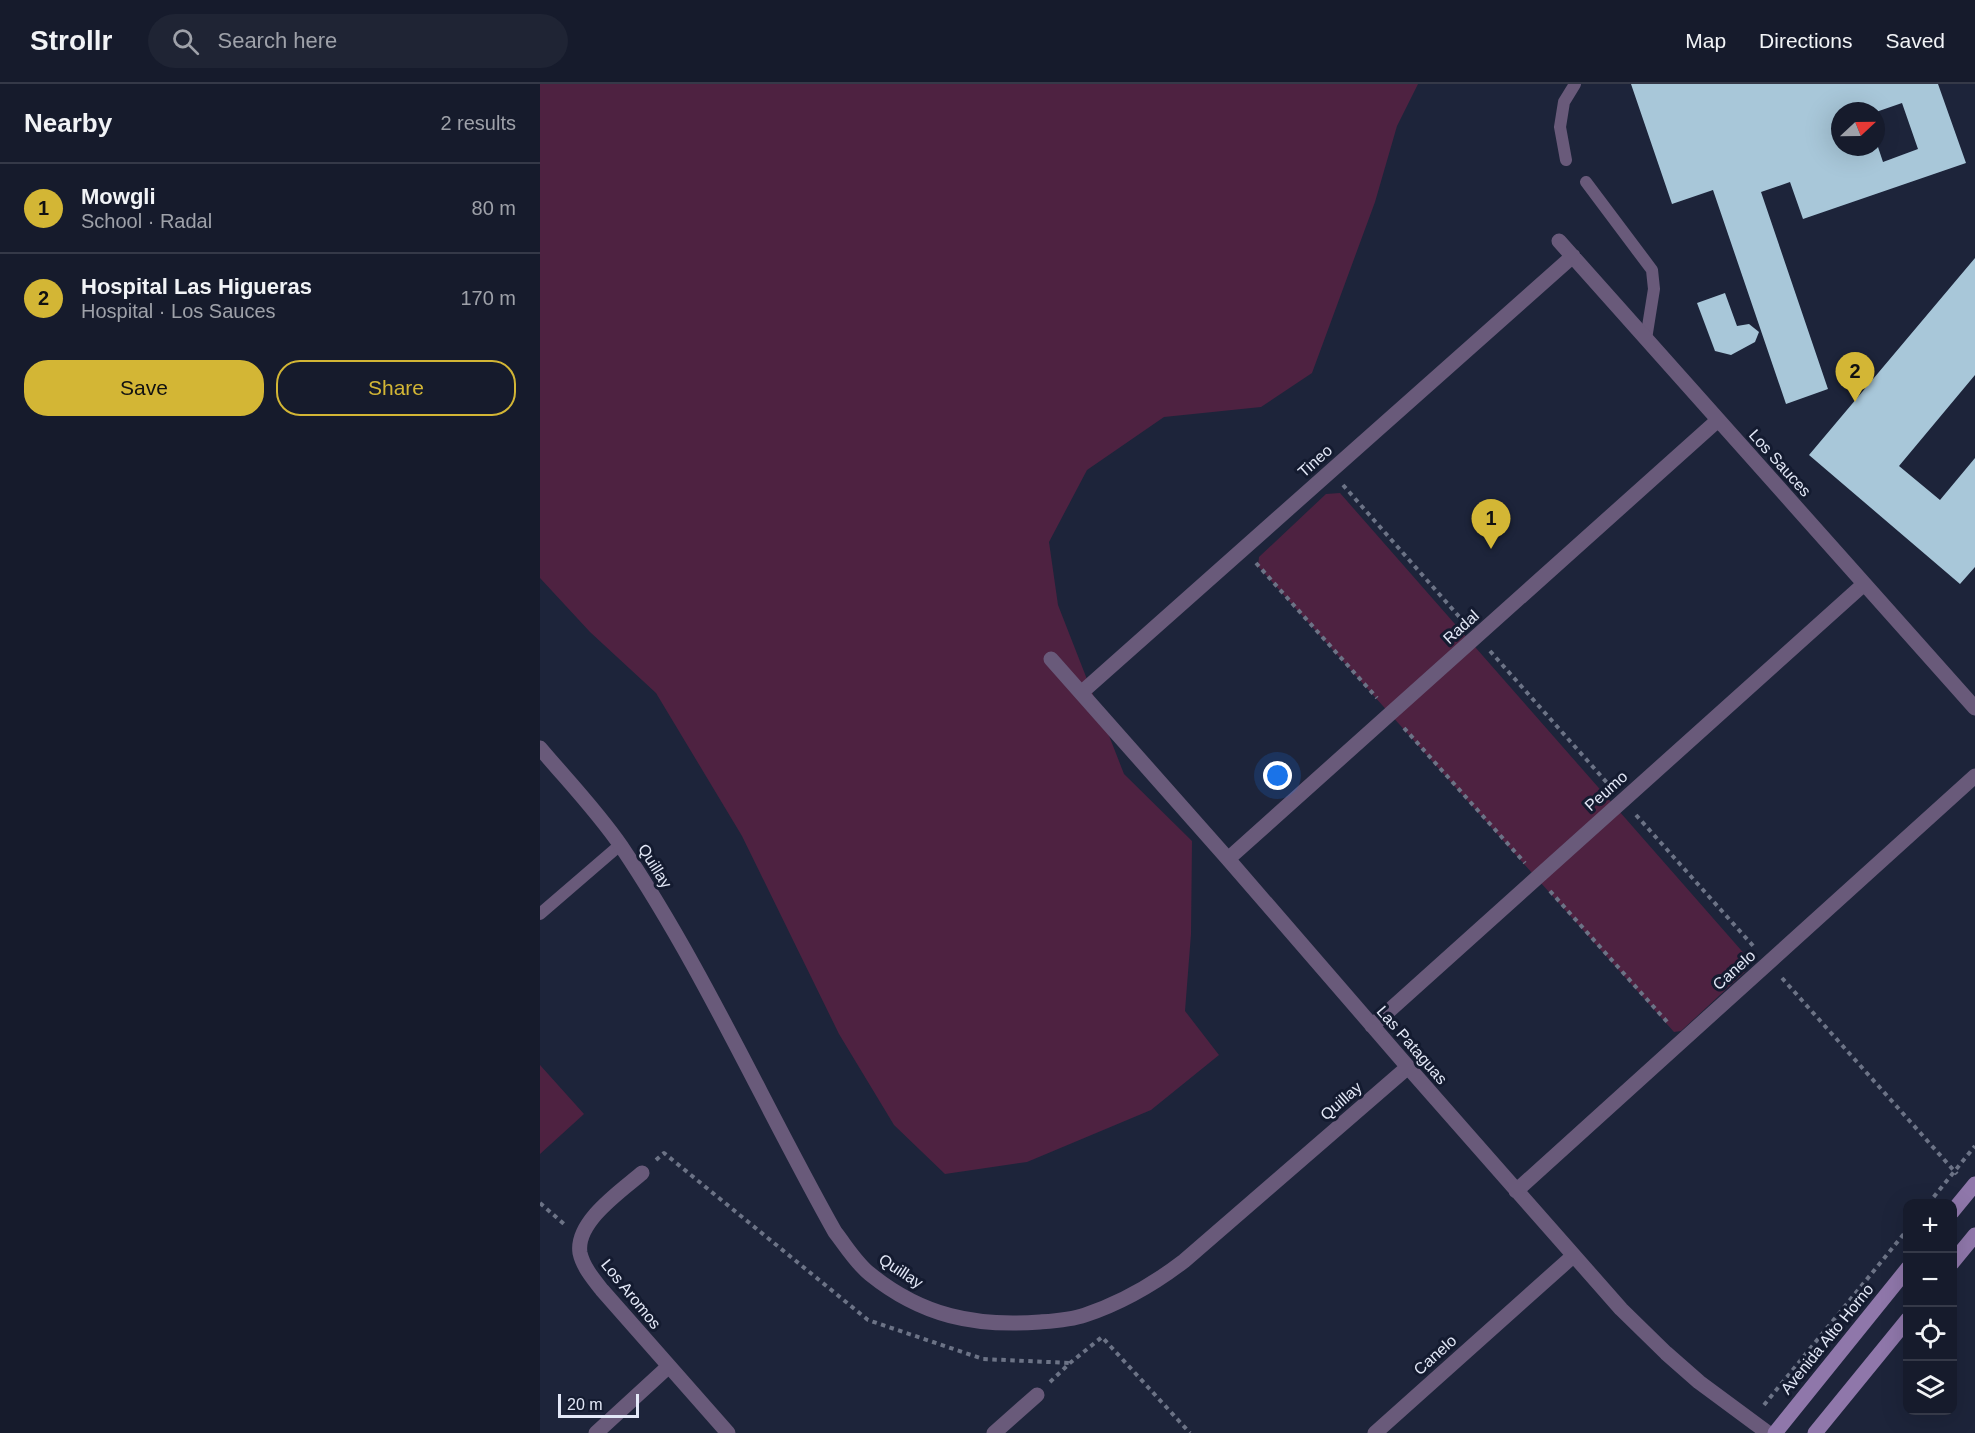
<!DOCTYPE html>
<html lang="en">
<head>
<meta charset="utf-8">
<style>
	body { margin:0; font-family:Arial,sans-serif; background:#1f2434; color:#f1f3f6 }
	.controls { position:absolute; right:18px; bottom:18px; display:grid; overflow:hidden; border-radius:12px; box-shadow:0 6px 24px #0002 }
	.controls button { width:54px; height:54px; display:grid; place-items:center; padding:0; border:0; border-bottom:2px solid #353948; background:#161b2c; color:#f1f3f6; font:30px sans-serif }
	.compass { position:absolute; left:1291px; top:18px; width:54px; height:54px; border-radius:50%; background:#161b2c; box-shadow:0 6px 24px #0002; rotate:68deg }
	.scale { position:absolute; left:18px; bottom:15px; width:81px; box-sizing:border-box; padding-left:6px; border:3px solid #e3e8f7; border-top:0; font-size:16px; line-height:21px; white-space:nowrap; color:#e3e8f7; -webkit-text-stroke:4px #141b30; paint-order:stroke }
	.you { position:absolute; left:738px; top:692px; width:21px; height:21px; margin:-15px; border:4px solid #fff; border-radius:50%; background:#1a73e8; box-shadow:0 0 0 9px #1a73e833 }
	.badge { display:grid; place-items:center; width:39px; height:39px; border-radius:50%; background:#d3b635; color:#111; font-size:20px; font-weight:700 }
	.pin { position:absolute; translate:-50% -50px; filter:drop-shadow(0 2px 3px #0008) }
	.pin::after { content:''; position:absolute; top:32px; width:21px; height:18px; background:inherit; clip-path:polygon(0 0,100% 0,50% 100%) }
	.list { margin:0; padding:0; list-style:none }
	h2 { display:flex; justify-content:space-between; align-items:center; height:78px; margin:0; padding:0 24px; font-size:26px }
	h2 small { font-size:20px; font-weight:400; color:#9ea1a9 }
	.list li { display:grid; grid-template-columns:39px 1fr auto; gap:18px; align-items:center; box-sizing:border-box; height:90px; padding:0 24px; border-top:2px solid #353948 }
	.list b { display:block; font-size:22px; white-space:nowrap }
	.list p { margin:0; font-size:20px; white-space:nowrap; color:#9ea1a9 }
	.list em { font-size:20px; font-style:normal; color:#9ea1a9 }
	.actions { display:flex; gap:12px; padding:18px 24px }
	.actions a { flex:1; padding:14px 0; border:2px solid #d3b635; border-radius:24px; text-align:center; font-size:21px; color:#d3b635 }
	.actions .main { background:#d3b635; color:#111 }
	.icon { flex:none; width:33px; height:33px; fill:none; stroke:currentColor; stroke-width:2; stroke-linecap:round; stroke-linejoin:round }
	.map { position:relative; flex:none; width:1435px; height:1349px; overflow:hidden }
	header { display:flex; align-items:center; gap:36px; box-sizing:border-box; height:84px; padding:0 30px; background:#161b2c; border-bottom:2px solid #353948 }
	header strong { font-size:28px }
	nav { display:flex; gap:33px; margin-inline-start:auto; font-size:21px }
	.search { width:420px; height:54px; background:#1f2434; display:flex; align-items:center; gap:15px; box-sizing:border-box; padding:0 21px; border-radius:33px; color:#9ea1a9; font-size:22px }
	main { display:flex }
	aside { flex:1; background:#161b2c }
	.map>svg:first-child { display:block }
</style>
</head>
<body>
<header>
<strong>Strollr</strong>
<div class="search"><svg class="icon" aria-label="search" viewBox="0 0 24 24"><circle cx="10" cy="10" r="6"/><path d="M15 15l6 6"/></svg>Search here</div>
<nav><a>Map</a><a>Directions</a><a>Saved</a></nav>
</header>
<main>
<aside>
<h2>Nearby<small>2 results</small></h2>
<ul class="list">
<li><span class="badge">1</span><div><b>Mowgli</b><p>School · Radal</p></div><em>80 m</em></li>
<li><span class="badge">2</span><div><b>Hospital Las Higueras</b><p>Hospital · Los Sauces</p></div><em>170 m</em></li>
</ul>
<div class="actions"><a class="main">Save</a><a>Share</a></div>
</aside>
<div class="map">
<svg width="1435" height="1349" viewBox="0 0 1435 1349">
	<rect width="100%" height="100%" fill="#1d243a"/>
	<!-- green -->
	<path fill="#4e2241" d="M 0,0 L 878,0 L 857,42 L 835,118 L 772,289 L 721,323 L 624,333 L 547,386 L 509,458 L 518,521 L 584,690 L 652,757 L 651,850 L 645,927 L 679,971 L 611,1026 L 487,1078 L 405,1090 L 354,1041 L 299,950 L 202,752 L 116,609 L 50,548 L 0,494 Z
		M 800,409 L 1208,874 L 1207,886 L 1141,947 L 1134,948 L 718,482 L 719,473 L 786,410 Z
		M 0,981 L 44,1030 L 0,1070 Z"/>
	<!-- building -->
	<path fill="#a8c7d9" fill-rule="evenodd" d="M 1091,0 L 1398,0 L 1426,79 L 1263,135 L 1250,98 L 1221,108 L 1288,305 L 1246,320 L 1173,106 L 1132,120 ZM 1362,19 L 1378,65 L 1343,78 L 1338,63 L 1300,63 L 1300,27 L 1336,28 Z
		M 1435,174 L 1435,291 L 1359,382 L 1400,416 L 1435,374 L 1435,483 L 1420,500 L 1269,371 Z
		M 1185,209 L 1197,242 L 1209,240 L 1219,248 L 1215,258 L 1191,271 L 1175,267 L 1157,219 Z"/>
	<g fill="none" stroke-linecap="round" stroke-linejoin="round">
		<!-- path -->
		<path stroke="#6c7386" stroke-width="4" stroke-dasharray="4.5 4.5" stroke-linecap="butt" d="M 803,401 L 923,537
			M 716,479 L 837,614
			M 950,567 L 1069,701
			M 864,644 L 985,779
			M 1096,731 L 1215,864
			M 1010,807 L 1129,940
			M 1242,894 L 1417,1090
			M 116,1076 L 124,1069 L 328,1236 L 443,1275 L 530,1279
			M 0,1119 L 24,1140
			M 1388,1120 L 1435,1062
			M 510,1298 L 530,1279 L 562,1253 L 650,1349
			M 1224,1321 L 1368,1145"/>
		<!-- lane -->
		<path stroke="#695a7a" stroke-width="12" d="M 1026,76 L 1020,43 L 1024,18 L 1035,0
			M 1046,98 L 1112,186 L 1114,205 L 1106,255
			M 0,830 L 80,761"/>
		<!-- street -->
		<path stroke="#695a7a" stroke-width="15" d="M 1019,157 L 1435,624
			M 511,575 L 688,775 L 868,983 L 1081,1225 L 1126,1269 L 1159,1298 L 1228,1349
			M 541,609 L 1033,172
			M 0,664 C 27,696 57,727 81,762 C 163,884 223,1020 295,1148 C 306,1162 316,1179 330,1190 C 382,1232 435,1243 500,1238 C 514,1237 531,1236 545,1231 C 581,1219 614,1200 644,1177 L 868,983
			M 688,775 L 1178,336
			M 832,942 L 1324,500
			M 102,1089 C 81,1107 35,1138 40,1169 C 43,1183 54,1196 62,1206 L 188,1349
			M 976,1107 L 1435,692
			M 56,1349 L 129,1282
			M 454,1349 L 497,1311
			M 835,1349 L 1033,1172"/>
		<!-- secondary -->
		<path stroke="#8f77aa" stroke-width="15" d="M 1412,1128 L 1435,1100
			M 1412,1179 L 1435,1151
			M 1235,1349 L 1368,1184
			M 1275,1349 L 1368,1235"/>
	</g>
	<g text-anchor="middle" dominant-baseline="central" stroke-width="6" stroke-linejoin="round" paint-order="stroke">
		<!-- street labels -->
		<g font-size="16" fill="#e3e8f7" stroke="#141b30">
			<text transform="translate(775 377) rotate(-42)">Tineo</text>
			<text transform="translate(1240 379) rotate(48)">Los Sauces</text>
			<text transform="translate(921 543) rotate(-42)">Radal</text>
			<text transform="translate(1066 707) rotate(-42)">Peumo</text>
			<text transform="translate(115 782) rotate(58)">Quillay</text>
			<text transform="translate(1194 886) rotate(-42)">Canelo</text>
			<text transform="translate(872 961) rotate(49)">Las Pataguas</text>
			<text transform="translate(801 1017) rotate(-41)">Quillay</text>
			<text transform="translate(361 1187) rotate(33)">Quillay</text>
			<text transform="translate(91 1210) rotate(51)">Los Aromos</text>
			<text transform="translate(1287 1255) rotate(-51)">Avenida Alto Horno</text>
			<text transform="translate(895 1271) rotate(-42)">Canelo</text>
		</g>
	</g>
</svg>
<div class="controls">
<button>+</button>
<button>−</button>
<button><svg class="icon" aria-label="locate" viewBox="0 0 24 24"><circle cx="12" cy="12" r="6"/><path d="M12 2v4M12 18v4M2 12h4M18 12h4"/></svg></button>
<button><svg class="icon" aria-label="layers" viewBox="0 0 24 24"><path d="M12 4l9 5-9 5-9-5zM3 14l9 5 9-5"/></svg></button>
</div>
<svg class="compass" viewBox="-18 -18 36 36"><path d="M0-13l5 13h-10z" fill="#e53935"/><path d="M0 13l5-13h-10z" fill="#9ea1a9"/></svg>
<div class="scale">20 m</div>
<div class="you"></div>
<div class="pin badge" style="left:951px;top:465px">1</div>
<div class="pin badge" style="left:1315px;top:318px">2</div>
</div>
</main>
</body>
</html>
